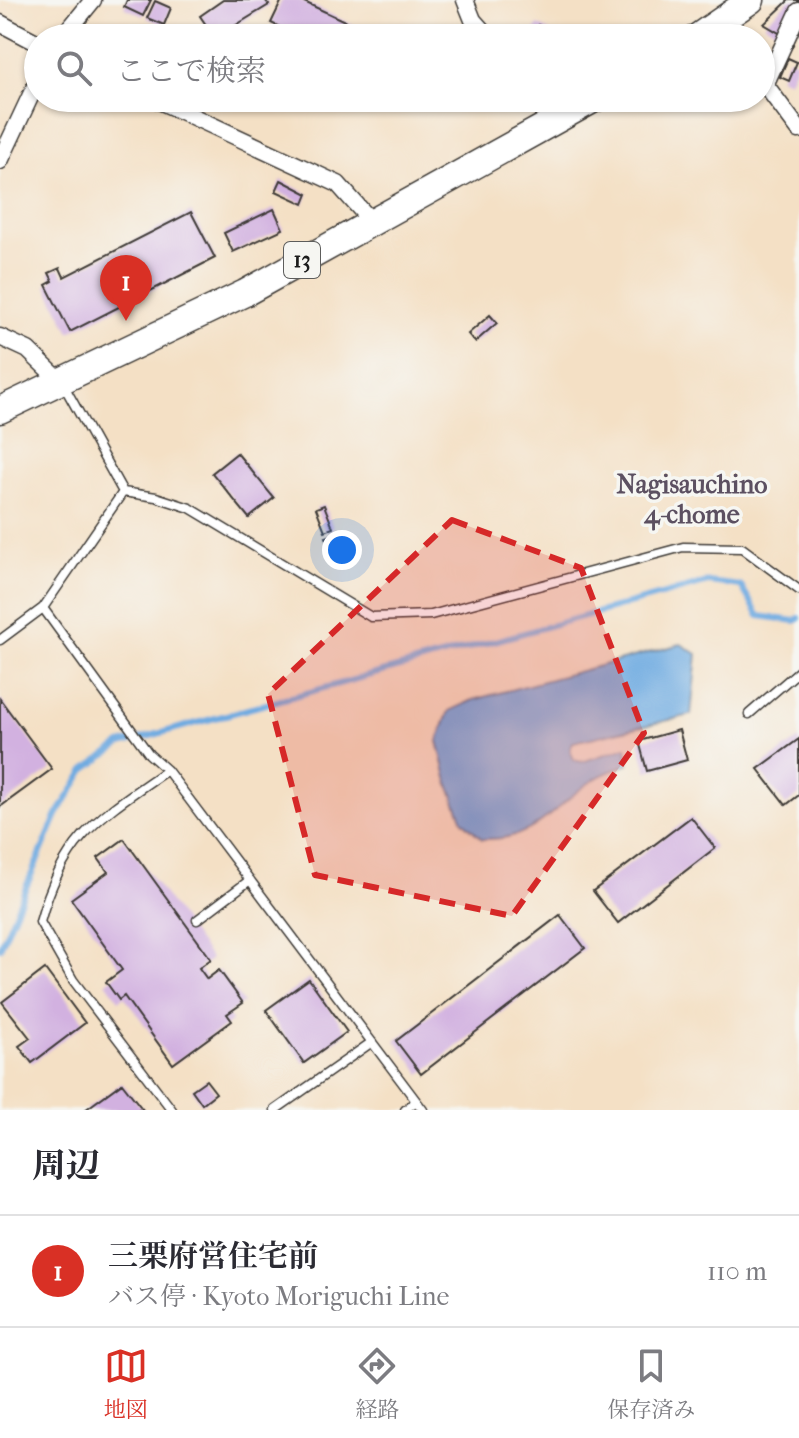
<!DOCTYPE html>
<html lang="ja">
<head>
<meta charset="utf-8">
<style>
	body { margin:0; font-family:"IM FELL French Canon","Noto Serif JP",serif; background:#f2f2f3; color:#2b2b33 }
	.you { position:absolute; left:342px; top:550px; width:28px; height:28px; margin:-20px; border:6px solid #fff; border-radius:50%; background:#1a73e8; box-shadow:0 0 0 12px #1a73e833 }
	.badge { display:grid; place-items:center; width:52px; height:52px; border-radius:50%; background:#d93025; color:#fff; font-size:26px; font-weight:700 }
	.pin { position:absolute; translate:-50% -66px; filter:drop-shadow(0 2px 4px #0008) }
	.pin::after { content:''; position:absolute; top:42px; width:28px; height:24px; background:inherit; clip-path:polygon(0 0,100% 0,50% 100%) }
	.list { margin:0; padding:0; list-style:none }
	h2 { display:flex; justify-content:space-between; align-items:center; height:104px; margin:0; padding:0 32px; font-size:34px }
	h2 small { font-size:26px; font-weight:400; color:#7c7c81 }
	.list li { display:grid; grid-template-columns:52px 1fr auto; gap:24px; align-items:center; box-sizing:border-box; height:112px; padding:0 32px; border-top:2px solid #e1e1e2 }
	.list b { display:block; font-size:30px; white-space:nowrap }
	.list p { margin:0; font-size:26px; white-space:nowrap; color:#7c7c81 }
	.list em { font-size:26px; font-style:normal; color:#7c7c81 }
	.icon { flex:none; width:44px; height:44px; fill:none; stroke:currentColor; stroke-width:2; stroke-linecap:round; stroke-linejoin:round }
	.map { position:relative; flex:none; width:799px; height:1110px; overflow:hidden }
	.search { position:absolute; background:#fff; box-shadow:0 2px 6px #0004; left:24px; right:24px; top:24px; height:88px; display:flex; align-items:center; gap:20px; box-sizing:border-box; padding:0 28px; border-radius:44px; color:#7c7c81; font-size:30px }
	.sheet { height:216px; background:#fff }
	nav { display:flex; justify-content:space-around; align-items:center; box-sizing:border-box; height:112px; border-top:2px solid #e1e1e2; background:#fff; font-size:22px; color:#7c7c81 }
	nav a { display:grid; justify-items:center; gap:4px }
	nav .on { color:#d93025 }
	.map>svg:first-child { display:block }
</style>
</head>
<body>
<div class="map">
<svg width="799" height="1110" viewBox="0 0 799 1110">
	<rect width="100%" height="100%" fill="#f6f6f2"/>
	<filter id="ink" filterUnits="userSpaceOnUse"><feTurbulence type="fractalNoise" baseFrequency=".0125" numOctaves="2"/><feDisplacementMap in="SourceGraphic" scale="16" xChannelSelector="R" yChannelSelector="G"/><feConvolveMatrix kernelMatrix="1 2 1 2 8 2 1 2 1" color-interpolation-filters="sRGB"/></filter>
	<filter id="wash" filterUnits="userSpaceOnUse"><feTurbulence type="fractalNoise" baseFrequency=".006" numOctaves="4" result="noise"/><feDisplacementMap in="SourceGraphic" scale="32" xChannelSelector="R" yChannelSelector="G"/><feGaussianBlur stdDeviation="1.8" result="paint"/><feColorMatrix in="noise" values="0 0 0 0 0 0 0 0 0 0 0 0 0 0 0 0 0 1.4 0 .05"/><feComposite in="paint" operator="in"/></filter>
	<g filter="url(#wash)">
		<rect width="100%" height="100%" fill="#f4e0c5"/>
		<!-- water -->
		<path fill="#70abe1" stroke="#46647e" stroke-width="2" d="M 681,644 L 697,654 L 691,715 L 573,742 L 570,749 L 574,760 L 582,762 L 626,747 L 629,764 C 618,769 605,772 595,779 C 552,805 540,841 482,839 L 463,821 L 448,782 L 438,741 L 449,711 L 473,700 Z"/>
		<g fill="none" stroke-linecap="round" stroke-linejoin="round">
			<!-- stream -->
			<path stroke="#70abe1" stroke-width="6" d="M 0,948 L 57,815 L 85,770 L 121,744 L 708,582 L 741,586 L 759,616 L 795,621 L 799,618"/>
		</g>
		<g id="blocks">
			<!-- building -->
			<path fill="#d2b1e0" d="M 127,0 L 151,0 L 143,16 L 124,7 Z
				M 223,0 L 265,0 L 269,5 L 215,38 L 200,16 Z
				M 282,0 L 300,0 L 381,38 L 303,38 L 271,23 Z
				M 789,0 L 799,0 L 781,34 L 764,24 Z
				M 155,1 L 171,8 L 164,25 L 147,18 Z
				M 538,25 L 562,38 L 531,38 Z
				M 788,58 L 797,62 L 789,81 L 780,77 Z
				M 281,180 L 308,194 L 304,204 L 276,191 Z
				M 274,209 L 283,229 L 233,252 L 224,233 Z
				M 191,212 L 215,258 L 70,332 L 46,285 L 53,281 L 49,273 L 60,268 L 64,277 Z
				M 490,315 L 497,323 L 475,342 L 468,334 Z
				M 237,453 L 274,498 L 249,518 L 212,473 Z
				M 324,505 L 333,528 L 325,531 L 316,508 Z
				M 335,534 L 342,552 L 333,555 L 326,537 Z
				M 0,699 L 52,769 L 0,807 Z
				M 679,730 L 687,760 L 647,771 L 639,741 Z
				M 799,739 L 799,795 L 786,805 L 758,769 Z
				M 691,817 L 715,848 L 618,923 L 593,891 Z
				M 124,839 L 211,959 L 199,968 L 207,979 L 219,970 L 243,1003 L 227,1014 L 232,1021 L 173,1064 L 124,996 L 119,1000 L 106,982 L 122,970 L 71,899 L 108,872 L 98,858 Z
				M 560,915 L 585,948 L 421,1074 L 396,1041 Z
				M 45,969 L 85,1023 L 32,1063 L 19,1046 L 30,1038 L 2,1002 Z
				M 309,979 L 347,1032 L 304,1063 L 266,1010 Z
				M 206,1080 L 216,1093 L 202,1104 L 192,1090 Z
				M 122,1083 L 143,1110 L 85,1110 Z"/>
		</g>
	</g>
	<g filter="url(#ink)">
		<use href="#blocks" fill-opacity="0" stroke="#3c3935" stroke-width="2"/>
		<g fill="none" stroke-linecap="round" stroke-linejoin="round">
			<defs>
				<path id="lane" d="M 63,384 L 123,492
					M 43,608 L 149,754 L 167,770 L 423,1110
					M 0,640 L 43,608 L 123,492 L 156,497 L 190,508 L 371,617 L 431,615 L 683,547 L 742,548 L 799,590
					M 749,714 L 799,671
					M 167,770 C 99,817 63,837 40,922 L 73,980 L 172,1110
					M 197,920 L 250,880
					M 275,1110 L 372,1042
					M 405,1110 L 416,1101"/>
				<path id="street" d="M 465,0 L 473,20 L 489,38
					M 0,23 L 38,43
					M 62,38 L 93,0
					M 761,79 L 799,130
					M 765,85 L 799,11
					M 153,98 L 338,184 L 371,221
					M 0,161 L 38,80
					M 0,337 L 28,350 L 61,382"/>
				<path id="primary" d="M 696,38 L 751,0
					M 0,410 L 245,293 L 596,98"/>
			</defs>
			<!-- lane casing -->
			<use href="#lane" stroke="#3c3935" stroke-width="11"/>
			<!-- street casing -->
			<use href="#street" stroke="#3c3935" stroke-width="19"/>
			<!-- primary casing -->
			<use href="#primary" stroke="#3c3935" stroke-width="29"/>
			<!-- lane -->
			<use href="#lane" stroke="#fff" stroke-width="8"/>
			<!-- street -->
			<use href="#street" stroke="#fff" stroke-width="16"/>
			<!-- primary -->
			<use href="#primary" stroke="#fff" stroke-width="26"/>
		</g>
	</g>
	<!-- marked area -->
	<path fill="#d62828" fill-opacity="0.2" stroke="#d62828" stroke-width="6" stroke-dasharray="16 10" stroke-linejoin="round" d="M 452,520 L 581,568 L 644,733 L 512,916 L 315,875 L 268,694 Z"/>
	<g text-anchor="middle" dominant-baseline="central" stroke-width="7" stroke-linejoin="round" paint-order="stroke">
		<!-- shield labels -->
		<rect fill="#f6f6f2" stroke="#5d5d5c" stroke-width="2" x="284" y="242" width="36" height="36" rx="6"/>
		<g font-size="22" font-weight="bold" fill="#1c1c1c">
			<text x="302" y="260">13</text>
		</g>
		<!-- neighbourhood labels -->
		<g font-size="26" font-weight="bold" fill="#5c5061" stroke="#f6f6f2">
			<text x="692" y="484">Nagisauchino<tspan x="692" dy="30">4-chome</tspan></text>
		</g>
	</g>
</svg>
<div class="you"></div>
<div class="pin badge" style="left:126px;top:321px">1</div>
<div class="search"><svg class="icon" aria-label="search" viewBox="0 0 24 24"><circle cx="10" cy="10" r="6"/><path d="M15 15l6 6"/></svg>ここで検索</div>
</div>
<section class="sheet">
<h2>周辺<small></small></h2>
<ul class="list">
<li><span class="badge">1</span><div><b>三栗府営住宅前</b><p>バス停 · Kyoto Moriguchi Line</p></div><em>110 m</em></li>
</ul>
</section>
<nav>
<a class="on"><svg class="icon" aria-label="map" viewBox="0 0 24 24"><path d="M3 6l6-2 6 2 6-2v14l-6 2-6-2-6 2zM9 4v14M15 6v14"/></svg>地図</a>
<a><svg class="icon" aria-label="directions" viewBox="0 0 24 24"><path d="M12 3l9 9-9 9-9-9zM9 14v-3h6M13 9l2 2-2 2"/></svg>経路</a>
<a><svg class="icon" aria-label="saved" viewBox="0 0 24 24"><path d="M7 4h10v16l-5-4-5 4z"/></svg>保存済み</a>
</nav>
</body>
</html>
